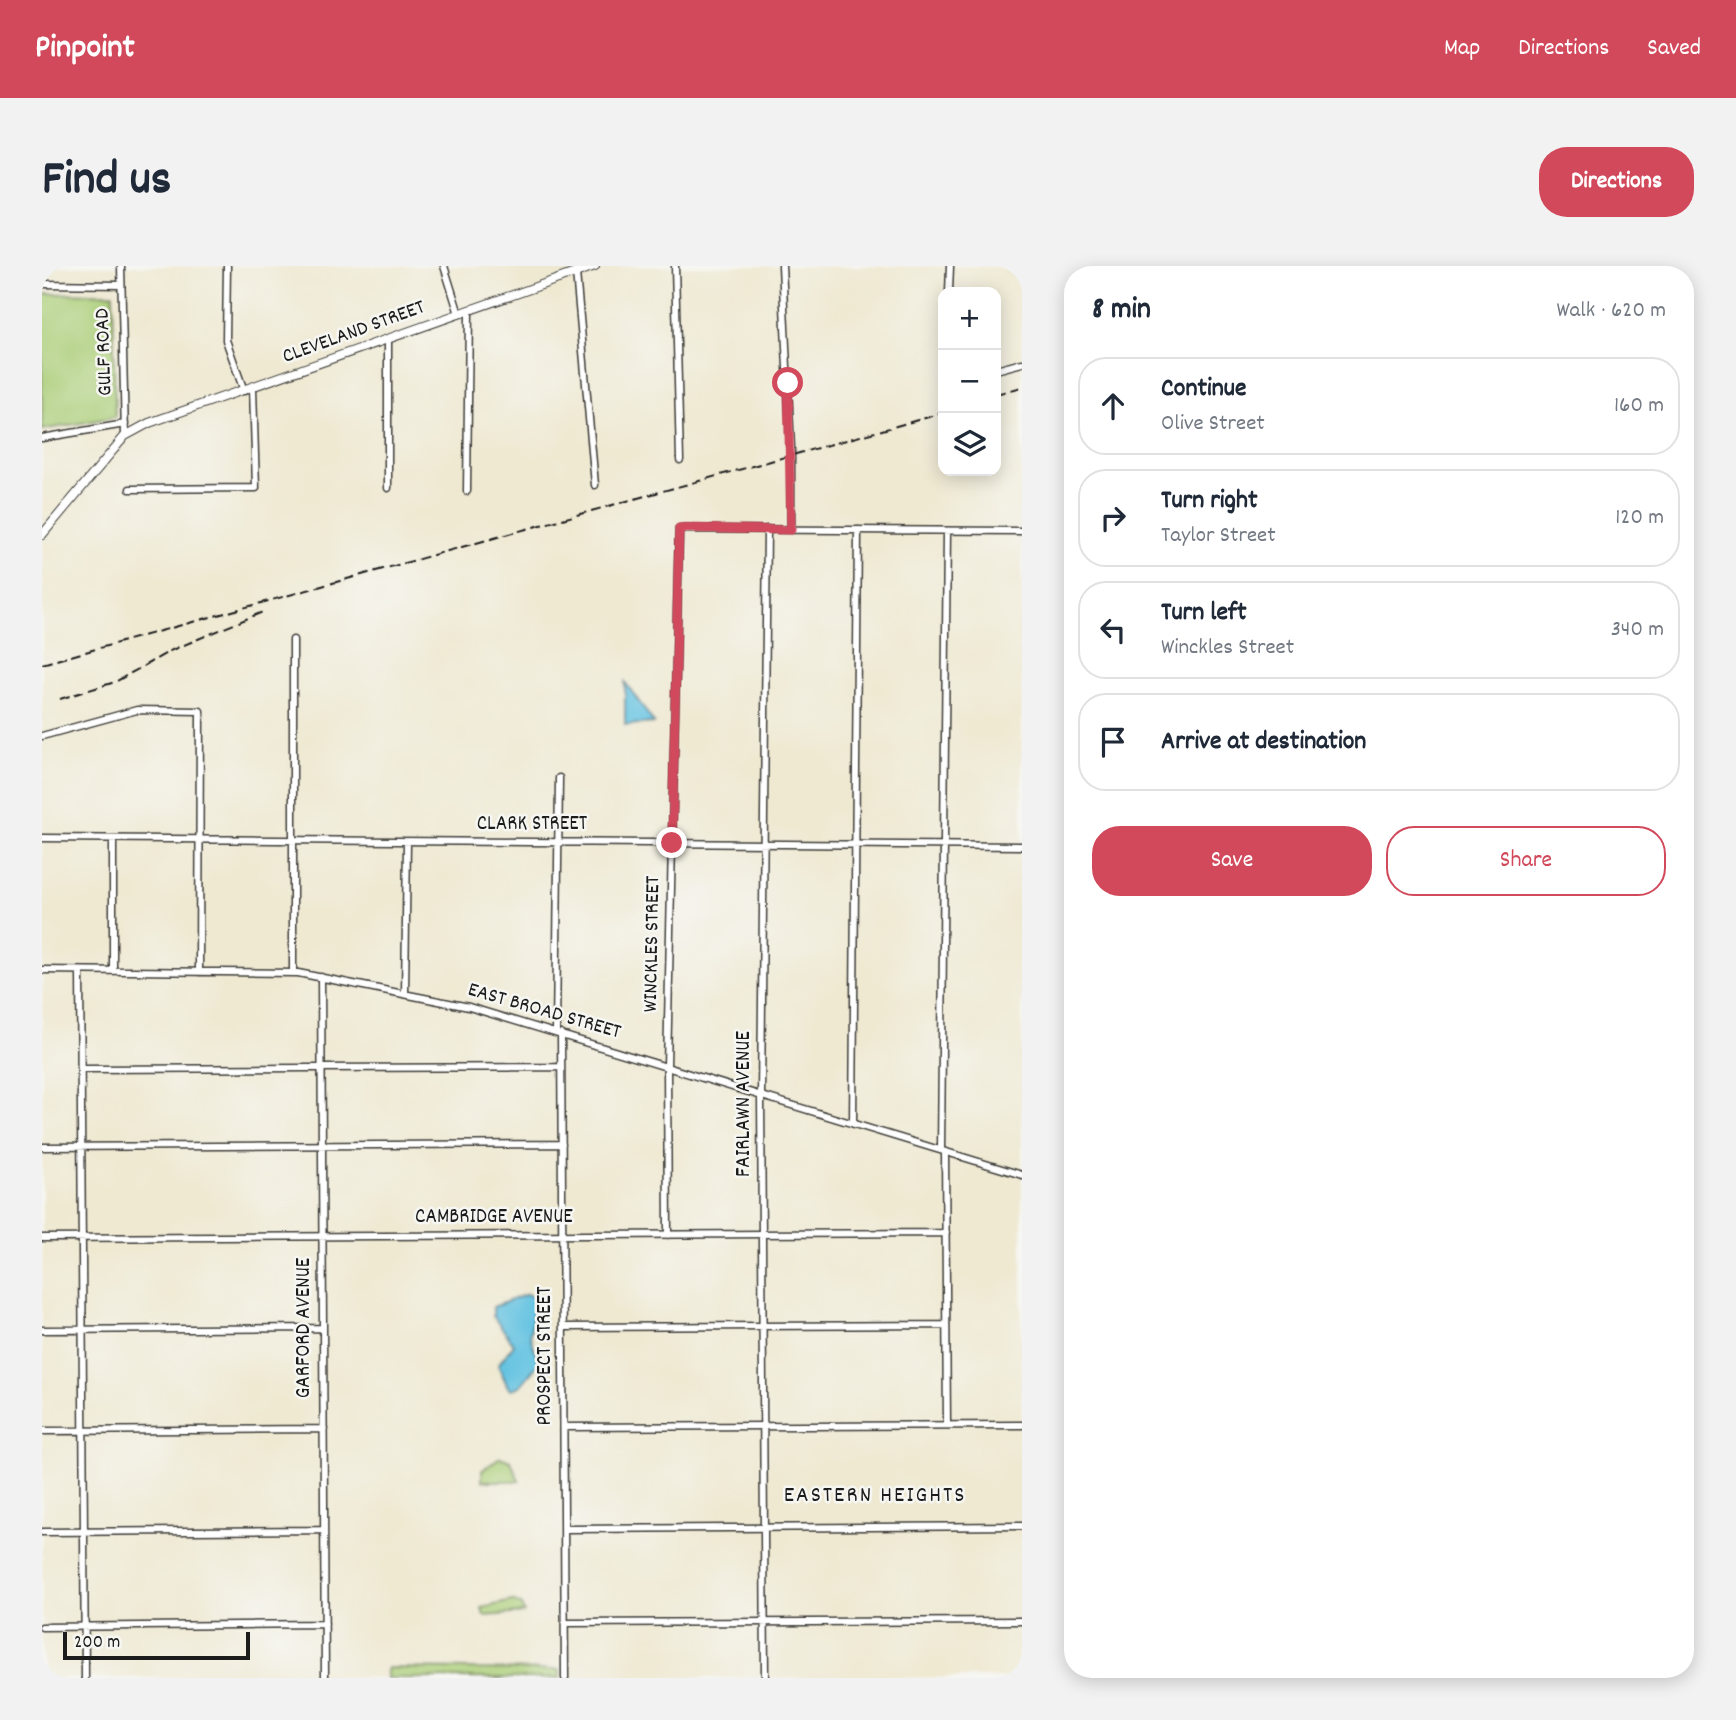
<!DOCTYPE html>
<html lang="en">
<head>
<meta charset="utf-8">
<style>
	body { margin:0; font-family:Dekko,sans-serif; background:#f2f2f3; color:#1f2937 }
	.controls { position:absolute; right:21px; top:21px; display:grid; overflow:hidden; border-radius:14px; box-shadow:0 4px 18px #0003 }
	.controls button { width:63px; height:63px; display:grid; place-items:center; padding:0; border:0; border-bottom:2px solid #e0e1e3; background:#fff; color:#1f2937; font:35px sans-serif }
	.scale { position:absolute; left:21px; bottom:18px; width:187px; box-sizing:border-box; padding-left:7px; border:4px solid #1c1c1c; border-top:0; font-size:19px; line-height:24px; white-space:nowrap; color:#1c1c1c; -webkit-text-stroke:5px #f6f6f2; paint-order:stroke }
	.stop { position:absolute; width:21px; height:21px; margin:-16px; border:5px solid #d1495b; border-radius:50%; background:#fff }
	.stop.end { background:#d1495b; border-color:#fff; box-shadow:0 2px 7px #0008 }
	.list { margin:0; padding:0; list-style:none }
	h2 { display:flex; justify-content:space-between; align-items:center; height:91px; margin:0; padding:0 28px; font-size:30px }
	h2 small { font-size:23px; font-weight:400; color:#747a83 }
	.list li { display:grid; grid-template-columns:46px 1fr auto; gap:21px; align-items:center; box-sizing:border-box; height:98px; margin:0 14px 14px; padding:0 14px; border:2px solid #e0e1e3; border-radius:28px }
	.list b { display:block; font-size:26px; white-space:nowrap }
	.list p { margin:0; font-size:23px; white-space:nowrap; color:#747a83 }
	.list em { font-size:23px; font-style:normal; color:#747a83 }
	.actions { display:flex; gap:14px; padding:21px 28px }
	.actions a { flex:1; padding:16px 0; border:2px solid #d1495b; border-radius:28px; text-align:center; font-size:24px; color:#d1495b }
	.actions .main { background:#d1495b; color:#fff }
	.icon { flex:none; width:38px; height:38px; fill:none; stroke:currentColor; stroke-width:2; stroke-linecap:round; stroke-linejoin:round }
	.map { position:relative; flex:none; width:980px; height:1412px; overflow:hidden; border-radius:28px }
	header { display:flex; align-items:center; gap:42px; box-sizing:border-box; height:98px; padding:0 35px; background:#d1495b; color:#fff }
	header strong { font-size:33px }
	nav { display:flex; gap:38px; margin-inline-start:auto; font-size:24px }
	.intro { display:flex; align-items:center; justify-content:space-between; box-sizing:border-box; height:168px; padding:0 42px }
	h1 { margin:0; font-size:49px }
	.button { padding:18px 32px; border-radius:28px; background:#d1495b; color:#fff; font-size:24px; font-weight:700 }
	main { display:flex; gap:42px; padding:0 42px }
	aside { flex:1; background:#fff; border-radius:28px; box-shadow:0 4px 18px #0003 }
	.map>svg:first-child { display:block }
</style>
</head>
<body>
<header>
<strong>Pinpoint</strong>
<nav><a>Map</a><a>Directions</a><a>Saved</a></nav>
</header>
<div class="intro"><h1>Find us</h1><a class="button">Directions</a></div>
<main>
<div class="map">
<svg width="980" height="1412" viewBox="0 0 980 1412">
	<rect width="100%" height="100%" fill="#f6f6f2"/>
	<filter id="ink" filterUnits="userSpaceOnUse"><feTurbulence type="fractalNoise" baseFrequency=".0143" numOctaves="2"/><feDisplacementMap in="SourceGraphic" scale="14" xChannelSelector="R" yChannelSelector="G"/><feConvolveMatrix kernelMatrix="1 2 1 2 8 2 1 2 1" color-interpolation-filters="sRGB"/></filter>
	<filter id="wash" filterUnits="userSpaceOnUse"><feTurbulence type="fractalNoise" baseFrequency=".00686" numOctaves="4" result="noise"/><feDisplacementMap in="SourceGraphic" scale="28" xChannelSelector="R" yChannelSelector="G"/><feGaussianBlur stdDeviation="1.57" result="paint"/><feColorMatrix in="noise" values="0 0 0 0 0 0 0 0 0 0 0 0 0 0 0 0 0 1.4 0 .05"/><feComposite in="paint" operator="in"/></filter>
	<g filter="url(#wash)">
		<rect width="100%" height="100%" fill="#efe9d2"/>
		<!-- green -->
		<path fill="#aace77" stroke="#63754a" stroke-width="2" d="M 71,27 L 73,151 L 0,164 L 0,28 Z
			M 458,1191 L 469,1195 L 477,1215 L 440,1215 L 440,1204 Z
			M 470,1335 L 479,1339 L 482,1347 L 442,1350 L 440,1342 Z
			M 345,1402 L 518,1404 L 518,1412 L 345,1412 Z"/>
		<!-- water -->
		<path fill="#63c2e1" stroke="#406f7e" stroke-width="2" d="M 583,416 L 612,457 L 583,459 Z
			M 485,1028 L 493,1033 L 488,1069 L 497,1097 L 478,1120 L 470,1123 L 466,1121 L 456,1099 L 472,1078 L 451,1050 L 451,1041 Z"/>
	</g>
	<g filter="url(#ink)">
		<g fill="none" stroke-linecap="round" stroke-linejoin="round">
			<defs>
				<path id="minor" d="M 79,0 L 83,170
					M 185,0 L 184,74 L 202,125
					M 402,0 L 417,48
					M 633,0 L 638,194
					M 740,0 L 749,182 L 749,263
					M 534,7 L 553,219
					M 0,18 L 79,19
					M 907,26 L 908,0
					M 346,73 L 346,222
					M 954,104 L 980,97
					M 0,172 L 83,158
					M 88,223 L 214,222 L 211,122
					M 425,225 L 427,45
					M 0,470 L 95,444 L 158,445 L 157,706
					M 0,572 L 980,580
					M 0,704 L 256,707 L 427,741 L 980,909
					M 38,705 L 43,1412
					M 71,705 L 71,573
					M 251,707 L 251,374
					M 279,711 L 283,1412
					M 363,728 L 365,576
					M 514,767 L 517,512
					M 519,768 L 523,1412
					M 40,803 L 519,801
					M 811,857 L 816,264
					M 0,881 L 520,878
					M 899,884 L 905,265
					M 903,886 L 905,1159
					M 626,969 L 625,801 L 637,263 L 980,265
					M 0,972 L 904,967
					M 521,1061 L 904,1059
					M 0,1064 L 281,1062
					M 522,1161 L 980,1159
					M 0,1165 L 282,1163
					M 522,1263 L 980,1260
					M 0,1266 L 282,1264
					M 523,1357 L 980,1355
					M 0,1361 L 283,1358
					M 723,1412 L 719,830 L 725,263"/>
				<path id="major" d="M 0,269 L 83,170 L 107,157 L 553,0"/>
			</defs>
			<!-- minor casing -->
			<use href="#minor" stroke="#3c3b37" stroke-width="9"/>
			<!-- major casing -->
			<use href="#major" stroke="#3c3b37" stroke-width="10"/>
			<!-- minor -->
			<use href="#minor" stroke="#fff" stroke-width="6"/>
			<!-- major -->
			<use href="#major" stroke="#fff" stroke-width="8"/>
			<!-- rail -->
			<path stroke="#1c1c1c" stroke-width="2" stroke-dasharray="10 5" stroke-linecap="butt" d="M 954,128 L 980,121
				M 0,398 L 901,147
				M 18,433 L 73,416 L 130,384 L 223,345"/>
		</g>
	</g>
	<g fill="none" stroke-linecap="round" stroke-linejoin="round" filter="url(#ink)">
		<!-- route -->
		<path stroke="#d1495b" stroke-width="9" d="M 630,577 L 637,262 L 749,264 L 746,117"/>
	</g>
	<g text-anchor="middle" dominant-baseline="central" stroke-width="5" stroke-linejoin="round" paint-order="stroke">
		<!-- street labels -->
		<g font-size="21" fill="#1c1c1c" stroke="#f6f6f2">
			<text transform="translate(312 67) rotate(-20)">CLEVELAND STREET</text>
			<text transform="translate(63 86) rotate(-92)">GULF ROAD</text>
			<text x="490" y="559">CLARK STREET</text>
			<text transform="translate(611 678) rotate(-89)">WINCKLES STREET</text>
			<text transform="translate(502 746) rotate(16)">EAST BROAD STREET</text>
			<text transform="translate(703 838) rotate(-90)">FAIRLAWN AVENUE</text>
			<text x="452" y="952">CAMBRIDGE AVENUE</text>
			<text transform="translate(263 1062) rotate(-90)">GARFORD AVENUE</text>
			<text transform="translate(504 1090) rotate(-90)">PROSPECT STREET</text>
		</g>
		<!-- neighbourhood labels -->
		<g font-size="23" letter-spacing="2" fill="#1c1c1c" stroke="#f6f6f2">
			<text x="833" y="1230">EASTERN HEIGHTS</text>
		</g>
	</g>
</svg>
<div class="controls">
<button>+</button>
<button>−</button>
<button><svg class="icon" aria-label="layers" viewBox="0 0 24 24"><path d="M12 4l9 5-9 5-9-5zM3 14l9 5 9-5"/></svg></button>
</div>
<div class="scale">200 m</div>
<div class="stop" style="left:746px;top:117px"></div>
<div class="stop end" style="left:630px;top:577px"></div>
</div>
<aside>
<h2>8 min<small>Walk · 620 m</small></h2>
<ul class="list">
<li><svg class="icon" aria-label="ahead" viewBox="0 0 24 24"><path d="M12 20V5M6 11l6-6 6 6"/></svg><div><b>Continue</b><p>Olive Street</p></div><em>160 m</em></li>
<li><svg class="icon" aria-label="right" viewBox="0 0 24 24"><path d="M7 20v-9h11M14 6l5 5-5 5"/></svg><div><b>Turn right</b><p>Taylor Street</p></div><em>120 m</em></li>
<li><svg class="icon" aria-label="left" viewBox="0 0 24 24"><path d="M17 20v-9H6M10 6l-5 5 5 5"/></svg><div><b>Turn left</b><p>Winckles Street</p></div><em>340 m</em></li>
<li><svg class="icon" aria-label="arrive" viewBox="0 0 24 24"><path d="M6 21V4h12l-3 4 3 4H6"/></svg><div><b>Arrive at destination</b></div></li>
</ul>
<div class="actions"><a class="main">Save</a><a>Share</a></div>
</aside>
</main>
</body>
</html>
